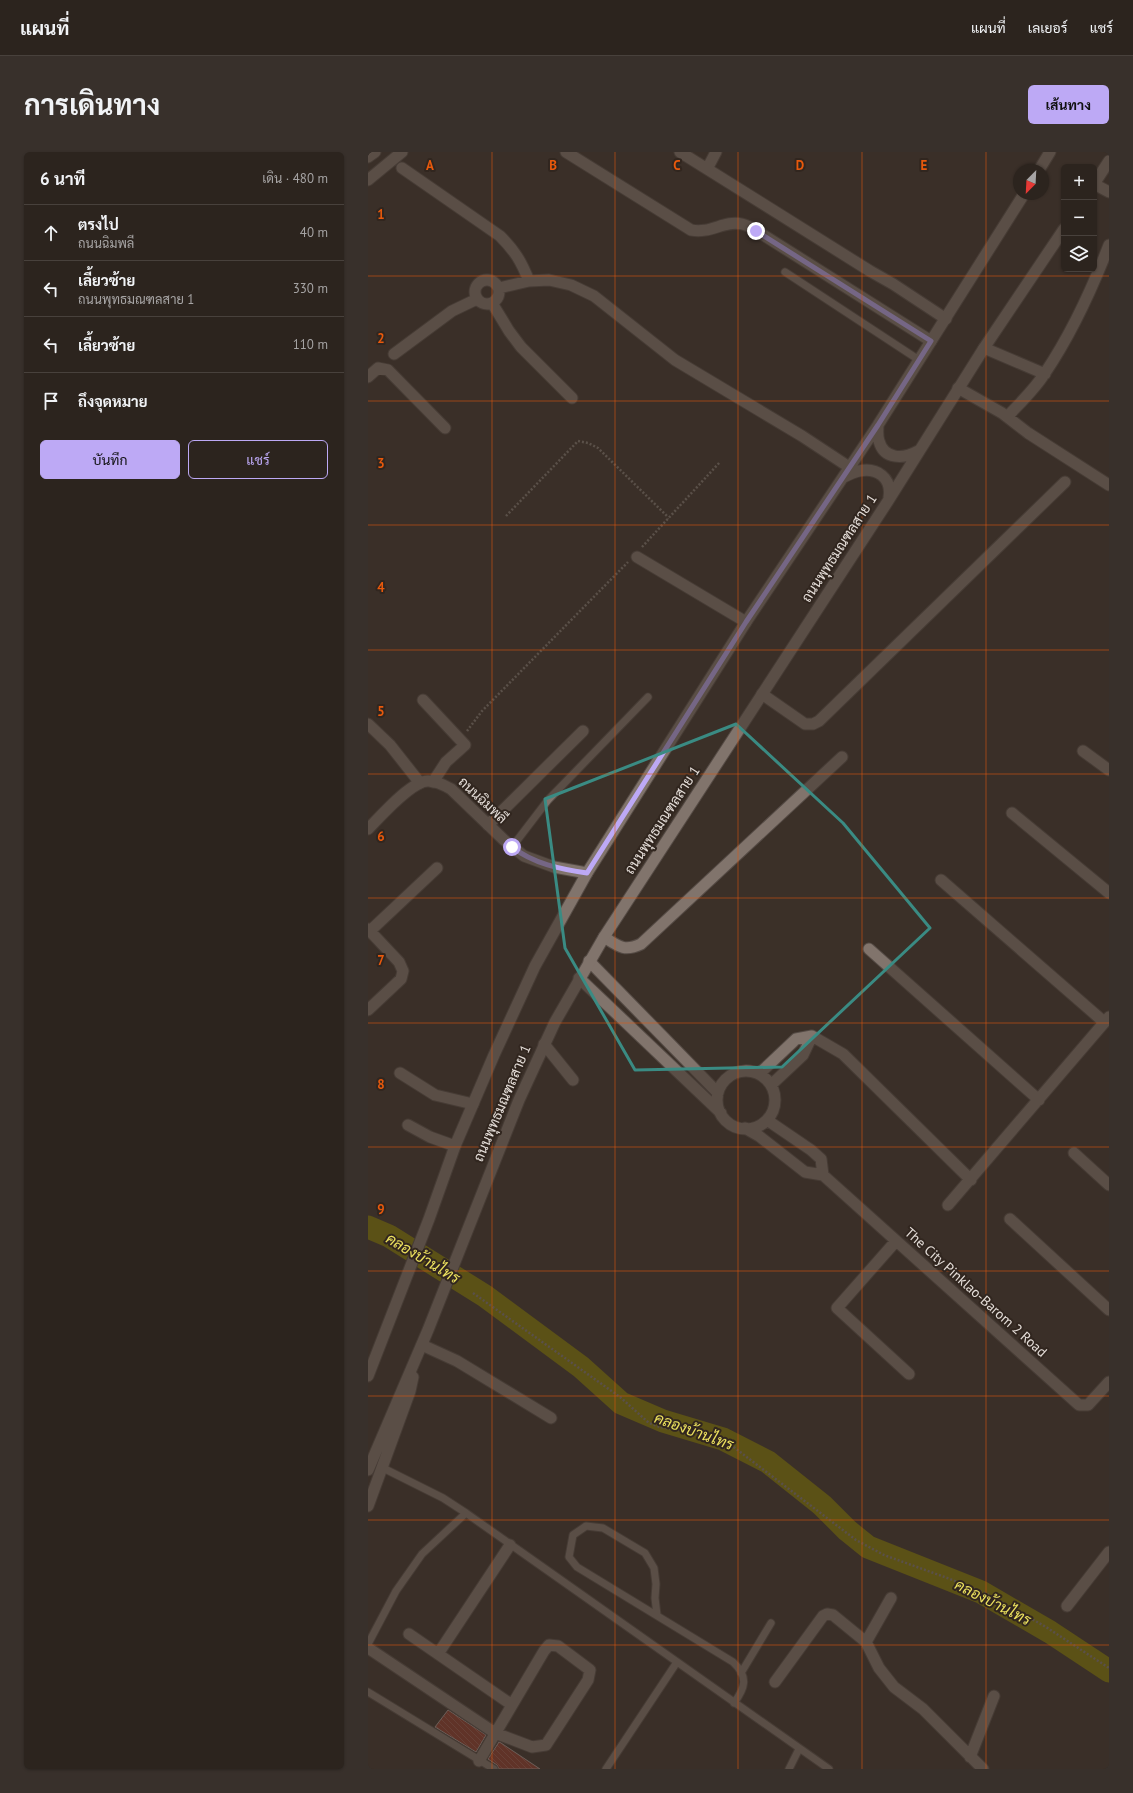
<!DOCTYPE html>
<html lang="th">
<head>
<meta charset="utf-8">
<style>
	body { margin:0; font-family:"PT Sans",Sarabun,sans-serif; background:#38302b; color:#f1f3f6 }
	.controls { position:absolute; right:12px; top:12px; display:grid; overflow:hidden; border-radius:6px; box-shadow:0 1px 3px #0004 }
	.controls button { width:36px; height:36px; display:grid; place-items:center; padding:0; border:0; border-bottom:1px solid #48413c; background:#2c241e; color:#f1f3f6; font:20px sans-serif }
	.compass { position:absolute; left:645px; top:12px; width:36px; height:36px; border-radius:50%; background:#2c241e; box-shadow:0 1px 3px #0004; rotate:204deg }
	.stop { position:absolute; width:12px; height:12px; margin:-9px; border:3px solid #bda9f5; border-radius:50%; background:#fff }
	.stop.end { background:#bda9f5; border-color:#fff; box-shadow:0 1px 4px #0008 }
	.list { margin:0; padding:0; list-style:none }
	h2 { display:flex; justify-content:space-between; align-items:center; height:52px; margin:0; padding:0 16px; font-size:17px }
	h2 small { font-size:13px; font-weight:400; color:#a6a4a4 }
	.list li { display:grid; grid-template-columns:26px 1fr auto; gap:12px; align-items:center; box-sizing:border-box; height:56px; padding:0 16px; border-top:1px solid #48413c }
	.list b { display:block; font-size:15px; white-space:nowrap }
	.list p { margin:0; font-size:13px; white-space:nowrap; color:#a6a4a4 }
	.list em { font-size:13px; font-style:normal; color:#a6a4a4 }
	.actions { display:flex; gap:8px; padding:12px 16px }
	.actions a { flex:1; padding:9px 0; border:1px solid #bda9f5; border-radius:6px; text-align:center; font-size:14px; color:#bda9f5 }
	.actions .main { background:#bda9f5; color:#111 }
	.icon { flex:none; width:22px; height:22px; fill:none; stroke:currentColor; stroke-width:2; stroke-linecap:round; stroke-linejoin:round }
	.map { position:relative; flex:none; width:741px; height:1617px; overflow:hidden; border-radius:6px }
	header { display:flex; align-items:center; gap:24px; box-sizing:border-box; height:56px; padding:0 20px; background:#2c241e; border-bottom:1px solid #48413c }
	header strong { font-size:19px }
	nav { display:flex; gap:22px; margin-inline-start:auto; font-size:14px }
	.intro { display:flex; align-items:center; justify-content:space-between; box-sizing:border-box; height:96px; padding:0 24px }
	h1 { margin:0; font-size:28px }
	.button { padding:10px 18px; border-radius:6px; background:#bda9f5; color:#111; font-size:14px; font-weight:700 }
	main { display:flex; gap:24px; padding:0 24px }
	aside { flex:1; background:#2c241e; border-radius:6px; box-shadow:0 1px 3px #0004 }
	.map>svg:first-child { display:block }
</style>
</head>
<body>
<header>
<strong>แผนที่</strong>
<nav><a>แผนที่</a><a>เลเยอร์</a><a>แชร์</a></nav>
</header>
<div class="intro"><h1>การเดินทาง</h1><a class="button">เส้นทาง</a></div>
<main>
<aside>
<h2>6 นาที<small>เดิน · 480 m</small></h2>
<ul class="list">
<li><svg class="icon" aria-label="ahead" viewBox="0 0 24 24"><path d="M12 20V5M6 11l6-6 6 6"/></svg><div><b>ตรงไป</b><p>ถนนฉิมพลี</p></div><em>40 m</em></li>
<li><svg class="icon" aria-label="left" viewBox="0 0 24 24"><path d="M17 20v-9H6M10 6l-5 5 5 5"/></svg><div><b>เลี้ยวซ้าย</b><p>ถนนพุทธมณฑลสาย 1</p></div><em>330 m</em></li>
<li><svg class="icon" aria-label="left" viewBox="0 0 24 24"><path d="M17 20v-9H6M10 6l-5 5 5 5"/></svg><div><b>เลี้ยวซ้าย</b></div><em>110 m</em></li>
<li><svg class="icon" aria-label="arrive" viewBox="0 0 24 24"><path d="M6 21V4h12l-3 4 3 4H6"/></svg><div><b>ถึงจุดหมาย</b></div></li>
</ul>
<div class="actions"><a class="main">บันทึก</a><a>แชร์</a></div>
</aside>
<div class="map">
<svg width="741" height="1617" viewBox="0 0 741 1617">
	<defs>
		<pattern id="building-back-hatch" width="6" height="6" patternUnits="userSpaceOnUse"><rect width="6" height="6" fill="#8e3828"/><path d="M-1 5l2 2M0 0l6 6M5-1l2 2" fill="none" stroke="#9e5447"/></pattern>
	</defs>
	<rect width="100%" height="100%" fill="#3b3028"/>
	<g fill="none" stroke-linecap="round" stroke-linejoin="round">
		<!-- river -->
		<path stroke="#837a00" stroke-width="23" d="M 0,1075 L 21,1084 L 117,1144 L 213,1215 L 253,1251 L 295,1269 L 355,1287 L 400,1310 L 454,1353 L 479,1378 L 500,1395 L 613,1440 L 682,1480 L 741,1519"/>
	</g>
	<!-- building -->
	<path fill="url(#building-back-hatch)" stroke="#a89793" d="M 80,1558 L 118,1583 L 108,1600 L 67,1575 Z
		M 131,1590 L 133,1591 L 172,1617 L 131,1617 L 129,1613 L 120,1607 Z"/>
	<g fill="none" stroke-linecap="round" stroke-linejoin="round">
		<defs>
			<path id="service" d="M 417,120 L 551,208
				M 144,695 L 180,648 L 280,545
				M 15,1316 L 75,1346 L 98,1361 L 461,1617
				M 289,1463 L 287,1446 L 288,1432 L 286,1416 L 277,1401 L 235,1376 L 218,1374 L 205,1383 L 201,1405 L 209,1415 L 365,1510 C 381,1525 377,1536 366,1551
				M 0,1492 L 28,1439 L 54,1402 L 98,1361
				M 373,1521 L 403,1471
				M 0,1540 L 126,1617
				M 238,1617 L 309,1510
				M 421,1617 L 431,1597"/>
			<path id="minor" d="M 198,0 L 323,78 C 343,82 356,68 374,72 C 379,73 384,76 389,79 L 563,189
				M 312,0 L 502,119 L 525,132 L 578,167
				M 0,5 L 7,0
				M 34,16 L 132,84 C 147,99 153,109 161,129
				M 339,17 L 348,0
				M 0,28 L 34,0
				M 726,32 L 741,40
				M107 140a12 12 0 1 1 24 0a12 12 0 1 1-24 0Z
				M 131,136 L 161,129 L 181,128 L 203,133 L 226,144 L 307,208 L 434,284 L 481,315
				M 124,151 L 141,179 L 153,195 L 204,246
				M 616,196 L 677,222
				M 26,202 L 84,159 L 109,147
				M 0,225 L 10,216 L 20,218 L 77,276
				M 590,236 L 634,261 L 660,281 L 741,333
				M 639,265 C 652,251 667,237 677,221 C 704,181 724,137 741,93
				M 269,405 L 378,470
				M 394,542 L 437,572 L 445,572 L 451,569 L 697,330
				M 55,548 L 97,593 L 78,610 L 65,630
				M 0,572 L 22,593 L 52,631
				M 715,599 L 741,618
				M 644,661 L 741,741
				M 120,673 L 215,579
				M 573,728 L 736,870
				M 0,777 L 31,810 L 35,819 L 33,827 L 0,858
				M 2,779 L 69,716
				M 236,785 C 250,794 256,800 273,792 L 474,605
				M 501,797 L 671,948
				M 221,809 L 350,941
				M 211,826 L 353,961
				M 444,884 L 475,902 L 603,1028
				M 176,892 L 205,928
				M349 948a29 29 0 1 1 58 0a29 29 0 1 1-58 0Z
				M 32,921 L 67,943 L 105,952
				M 391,922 L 428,887 L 444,884 L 435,903 L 403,933
				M 40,973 L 62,985 L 87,994
				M 377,976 L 391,984 L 437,1020 L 455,1023 L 453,1007 L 443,998 L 399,968
				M 706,1001 L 741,1033
				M 455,1023 L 711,1253 L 720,1253 L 741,1230
				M 580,1053 L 741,865
				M 642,1067 L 741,1158
				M 528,1089 L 469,1156 L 541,1222
				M 54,1193 L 89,1209 L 183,1266
				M 699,1454 L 741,1400
				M 41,1482 L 144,1553
				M 498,1490 L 523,1446
				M 0,1496 L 127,1581 L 164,1595 L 178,1593 L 220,1528 L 222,1518 L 190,1494 L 181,1493 L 176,1499 C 154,1536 133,1572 111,1609
				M 70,1502 L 142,1393
				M 407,1530 L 455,1464 L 459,1462 L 465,1463 L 498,1490 L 511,1516 L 526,1535 L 555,1557 L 615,1617
				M 602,1605 L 626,1544"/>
			<path id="tertiary" d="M 0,677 C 12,665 43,629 60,629 C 68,629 76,633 83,637 L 136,688 L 156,704 L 186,715 L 219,721"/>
			<path id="secondary" d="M 671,18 L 682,0
				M 726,32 L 741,9
				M 510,273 C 510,278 509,284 511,289 C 516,308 536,307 550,299
				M 476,325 C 480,323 486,320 491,319 C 509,315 524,326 521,345
				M 0,1224 L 61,1067 L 87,994 L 126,903 L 167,814 L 219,721 L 378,470 L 510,273 L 656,42
				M 0,1318 L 60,1178 L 151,948 L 187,870 L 236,785 L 520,349 L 616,196 L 696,77
				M 0,1354 L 42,1239 L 45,1225"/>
		</defs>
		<!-- service casing -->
		<use href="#service" stroke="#554b45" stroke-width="9"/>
		<!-- minor casing -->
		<use href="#minor" stroke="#554b45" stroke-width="13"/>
		<!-- tertiary casing -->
		<use href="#tertiary" stroke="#554b45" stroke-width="13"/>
		<!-- secondary casing -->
		<use href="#secondary" stroke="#554b45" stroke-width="13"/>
		<!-- path -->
		<path stroke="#817871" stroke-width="2.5" stroke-dasharray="2 2" stroke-linecap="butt" d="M 138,364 L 210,289 L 220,291 L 230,296 L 301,366
			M 274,395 L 352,310
			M 99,579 L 114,559 L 260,410
			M 105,1141 L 252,1245 L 281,1271 L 292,1275 L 342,1283 L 359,1290 L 488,1388 L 516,1403 L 582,1427 L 619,1442 L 678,1475 L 741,1516"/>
		<!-- service -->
		<use href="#service" stroke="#81746c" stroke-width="7"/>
		<!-- minor -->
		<use href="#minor" stroke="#81746c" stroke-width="11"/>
		<!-- tertiary -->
		<use href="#tertiary" stroke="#81746c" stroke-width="11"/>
		<!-- secondary -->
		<use href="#secondary" stroke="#81746c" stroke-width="11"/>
	</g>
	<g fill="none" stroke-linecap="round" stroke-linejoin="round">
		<!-- route -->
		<path stroke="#bda9f5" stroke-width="5" d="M 144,695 C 166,712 192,717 219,721 L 378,470 L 510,273 L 563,189 L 388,79"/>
	</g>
	<!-- marked area -->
	<path d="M0 0H741V1617H0ZM 368,572 L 475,671 L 562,776 L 414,915 L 267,918 L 197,796 L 177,647 Z" fill="#3b3028" fill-opacity=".55" fill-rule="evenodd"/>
	<path fill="none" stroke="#3a8b83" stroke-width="3" stroke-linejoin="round" d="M 368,572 L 475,671 L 562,776 L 414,915 L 267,918 L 197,796 L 177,647 Z"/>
	<!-- grid -->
	<path fill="none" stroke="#e8590c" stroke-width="1" stroke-opacity="0.55" d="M 124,0 L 124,1617M 247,0 L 247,1617M 370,0 L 370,1617M 494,0 L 494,1617M 618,0 L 618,1617M 0,124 L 741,124M 0,249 L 741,249M 0,373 L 741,373M 0,498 L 741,498M 0,622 L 741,622M 0,746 L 741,746M 0,871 L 741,871M 0,995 L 741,995M 0,1119 L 741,1119M 0,1244 L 741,1244M 0,1368 L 741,1368M 0,1493 L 741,1493"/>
	<g text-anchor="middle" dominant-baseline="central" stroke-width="4" stroke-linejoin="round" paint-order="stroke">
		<!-- street labels -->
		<g font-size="14" fill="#e5ded9" stroke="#31261f">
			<text transform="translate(471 396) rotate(-57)">ถนนพุทธมณฑลสาย 1</text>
			<text transform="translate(115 648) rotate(43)">ถนนฉิมพลี</text>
			<text transform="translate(294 668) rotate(-57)">ถนนพุทธมณฑลสาย 1</text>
			<text transform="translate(134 951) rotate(-67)">ถนนพุทธมณฑลสาย 1</text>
			<text transform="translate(608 1140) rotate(42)">The City Pinklao-Barom 2 Road</text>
		</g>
		<!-- water labels -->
		<g font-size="15" font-style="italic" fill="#ece15e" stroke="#31261f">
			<text transform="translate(55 1106) rotate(31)">คลองบ้านไทร</text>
			<text transform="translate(326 1279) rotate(20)">คลองบ้านไทร</text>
			<text transform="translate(625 1450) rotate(27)">คลองบ้านไทร</text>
		</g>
	</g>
	<g font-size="13" text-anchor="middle" font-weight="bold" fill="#e8590c" stroke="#31261f" stroke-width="4" stroke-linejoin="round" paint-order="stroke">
		<text x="62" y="18">A</text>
		<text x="185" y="18">B</text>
		<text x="309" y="18">C</text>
		<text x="432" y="18">D</text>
		<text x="556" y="18">E</text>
		<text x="13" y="67">1</text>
		<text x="13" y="191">2</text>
		<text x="13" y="316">3</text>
		<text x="13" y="440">4</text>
		<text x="13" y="564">5</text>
		<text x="13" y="689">6</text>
		<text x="13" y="813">7</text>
		<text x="13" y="937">8</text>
		<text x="13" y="1062">9</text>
	</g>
</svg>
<div class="controls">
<button>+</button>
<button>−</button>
<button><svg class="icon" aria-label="layers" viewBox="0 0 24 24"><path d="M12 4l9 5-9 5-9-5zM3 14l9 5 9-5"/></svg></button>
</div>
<svg class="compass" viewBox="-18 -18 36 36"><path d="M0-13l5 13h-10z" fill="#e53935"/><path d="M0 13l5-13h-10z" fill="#a6a4a4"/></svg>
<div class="stop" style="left:144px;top:695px"></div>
<div class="stop end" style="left:388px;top:79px"></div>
</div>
</main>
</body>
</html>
